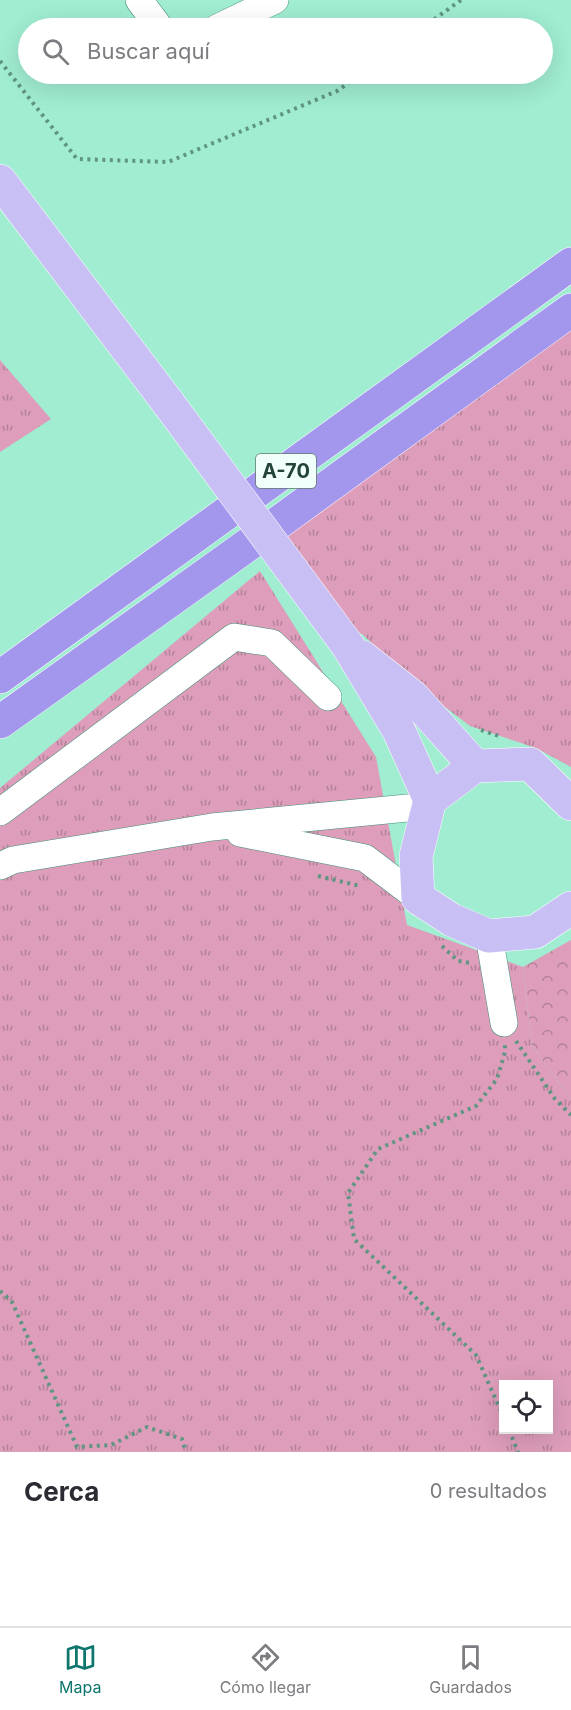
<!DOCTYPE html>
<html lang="es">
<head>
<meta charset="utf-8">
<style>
	body { margin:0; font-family:Inter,sans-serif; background:#f2f2f3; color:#2b2b33 }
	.controls { position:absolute; right:18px; bottom:18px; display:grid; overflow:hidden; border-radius:0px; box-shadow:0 6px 24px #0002 }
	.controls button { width:54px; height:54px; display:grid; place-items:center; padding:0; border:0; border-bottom:2px solid #e1e1e2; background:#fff; color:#2b2b33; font:30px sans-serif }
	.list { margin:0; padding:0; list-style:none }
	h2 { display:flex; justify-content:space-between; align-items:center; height:78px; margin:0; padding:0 24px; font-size:26px }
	h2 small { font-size:20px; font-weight:400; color:#7c7c81 }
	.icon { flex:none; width:33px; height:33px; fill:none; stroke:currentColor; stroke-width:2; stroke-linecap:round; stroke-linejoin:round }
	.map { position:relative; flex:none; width:571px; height:1452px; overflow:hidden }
	.search { position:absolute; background:#fff; box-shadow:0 6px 24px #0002; left:18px; right:18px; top:18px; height:66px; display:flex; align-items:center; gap:15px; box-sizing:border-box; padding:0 21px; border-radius:33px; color:#7c7c81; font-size:22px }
	.sheet { height:174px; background:#fff }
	nav { display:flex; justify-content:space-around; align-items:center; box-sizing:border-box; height:84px; border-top:2px solid #e1e1e2; background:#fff; font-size:16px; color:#7c7c81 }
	nav a { display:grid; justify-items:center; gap:3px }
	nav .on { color:#0f766e }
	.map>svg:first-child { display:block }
</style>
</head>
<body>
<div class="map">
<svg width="571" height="1452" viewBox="0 0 571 1452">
	<defs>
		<pattern id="grass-tufts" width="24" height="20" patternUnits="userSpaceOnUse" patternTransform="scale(1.5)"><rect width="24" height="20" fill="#dd9dbb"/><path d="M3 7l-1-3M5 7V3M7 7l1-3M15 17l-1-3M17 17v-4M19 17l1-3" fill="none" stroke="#b38299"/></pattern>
		<pattern id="park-crowns" width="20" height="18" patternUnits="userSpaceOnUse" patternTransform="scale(1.5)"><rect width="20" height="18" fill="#dd9dbb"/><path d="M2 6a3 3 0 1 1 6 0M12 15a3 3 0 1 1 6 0" fill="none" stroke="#b38299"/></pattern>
	</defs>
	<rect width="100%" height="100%" fill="#a0edd1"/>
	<!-- grass -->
	<path fill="url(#grass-tufts)" fill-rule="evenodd" d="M 571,330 L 571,767 L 536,748 L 470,726 L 420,688 L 362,634 L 343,629 L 282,537 Z
		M 0,360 L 51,419 L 0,452 Z
		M 260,571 L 376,757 L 407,925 L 523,967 L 532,1046 L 571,1099 L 571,1452 L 0,1452 L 0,788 ZM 504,1384 L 548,1384 L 548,1430 L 504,1430 Z"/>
	<!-- park -->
	<path fill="url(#park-crowns)" d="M 571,940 L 571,1099 L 532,1046 L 523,967 Z"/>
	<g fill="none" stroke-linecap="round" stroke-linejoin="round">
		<defs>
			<path id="minor" d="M 139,0 L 160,28
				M 217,28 L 275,0
				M 0,812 L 234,637 L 272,643 L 328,697
				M 240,833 L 365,858 L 418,898
				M 0,866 L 13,860 L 212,827 L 428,806
				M 489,936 L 504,1023"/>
			<path id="major" d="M 0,181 L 169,404
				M 348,646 L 399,731 L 430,800
				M 362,657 L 413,697 L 475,766
				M 571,804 L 530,764 L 475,766 L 430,800 L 416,856 L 418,898 L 452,920 L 489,936 L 535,932 L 571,908"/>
			<path id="highway" d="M 0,677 L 571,264
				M 0,722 L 242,549 L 571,310"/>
		</defs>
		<!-- minor casing -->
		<use href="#minor" stroke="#438f76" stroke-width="28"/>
		<!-- major casing -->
		<use href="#major" stroke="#fff" stroke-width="34"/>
		<!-- highway casing -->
		<use href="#highway" stroke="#fff" stroke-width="34"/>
		<!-- path -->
		<path stroke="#609582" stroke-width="4" stroke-dasharray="3 4.5" stroke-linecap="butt" d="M 422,28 L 461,0
			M 0,61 L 77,159 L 168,162 L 337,91 L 361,74
			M 481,730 L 499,736
			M 318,876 L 360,886
			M 442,946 L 458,961 L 471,963
			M 516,1041 L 555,1099 L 571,1115
			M 0,1291 L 12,1302 L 77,1447 L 111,1445 L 147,1427 L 182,1439 L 186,1452
			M 504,1418 L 476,1355 L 354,1239 L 348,1193 L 378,1149 L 476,1106 L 497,1079 L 505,1052 L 505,1045
			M 509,1430 L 518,1452"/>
		<!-- minor -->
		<use href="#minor" stroke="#fff" stroke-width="27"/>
		<!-- major -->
		<use href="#major" stroke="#c8c0f4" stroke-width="33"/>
		<!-- highway -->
		<use href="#highway" stroke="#a396ed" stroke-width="33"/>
		<defs>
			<path id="major-bridge" d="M 169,404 L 348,646"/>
		</defs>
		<!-- major-bridge casing -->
		<use href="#major-bridge" stroke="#fff" stroke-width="34" stroke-linecap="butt"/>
		<!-- major-bridge -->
		<use href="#major-bridge" stroke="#c8c0f4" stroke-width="33"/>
	</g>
	<g text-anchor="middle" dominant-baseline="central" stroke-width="6" stroke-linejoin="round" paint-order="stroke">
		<!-- shield labels -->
		<rect fill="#f0fff9" stroke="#617b72" stroke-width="1.5" x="256" y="454" width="60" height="34" rx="4.5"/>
		<g font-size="20" font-weight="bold" fill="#244338">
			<text x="286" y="471">A-70</text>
		</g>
	</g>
</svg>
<div class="controls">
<button><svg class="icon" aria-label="locate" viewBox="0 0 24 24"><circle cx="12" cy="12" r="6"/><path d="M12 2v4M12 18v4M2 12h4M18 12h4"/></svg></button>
</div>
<div class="search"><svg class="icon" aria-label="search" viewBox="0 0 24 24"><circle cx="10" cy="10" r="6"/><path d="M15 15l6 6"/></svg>Buscar aquí</div>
</div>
<section class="sheet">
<h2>Cerca<small>0 resultados</small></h2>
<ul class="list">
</ul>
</section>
<nav>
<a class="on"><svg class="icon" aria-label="map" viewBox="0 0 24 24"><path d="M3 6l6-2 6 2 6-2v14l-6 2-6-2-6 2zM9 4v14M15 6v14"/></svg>Mapa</a>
<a><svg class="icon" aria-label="directions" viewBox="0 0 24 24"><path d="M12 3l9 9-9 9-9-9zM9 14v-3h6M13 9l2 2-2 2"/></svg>Cómo llegar</a>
<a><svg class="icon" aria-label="saved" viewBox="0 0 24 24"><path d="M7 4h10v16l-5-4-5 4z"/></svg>Guardados</a>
</nav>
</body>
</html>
